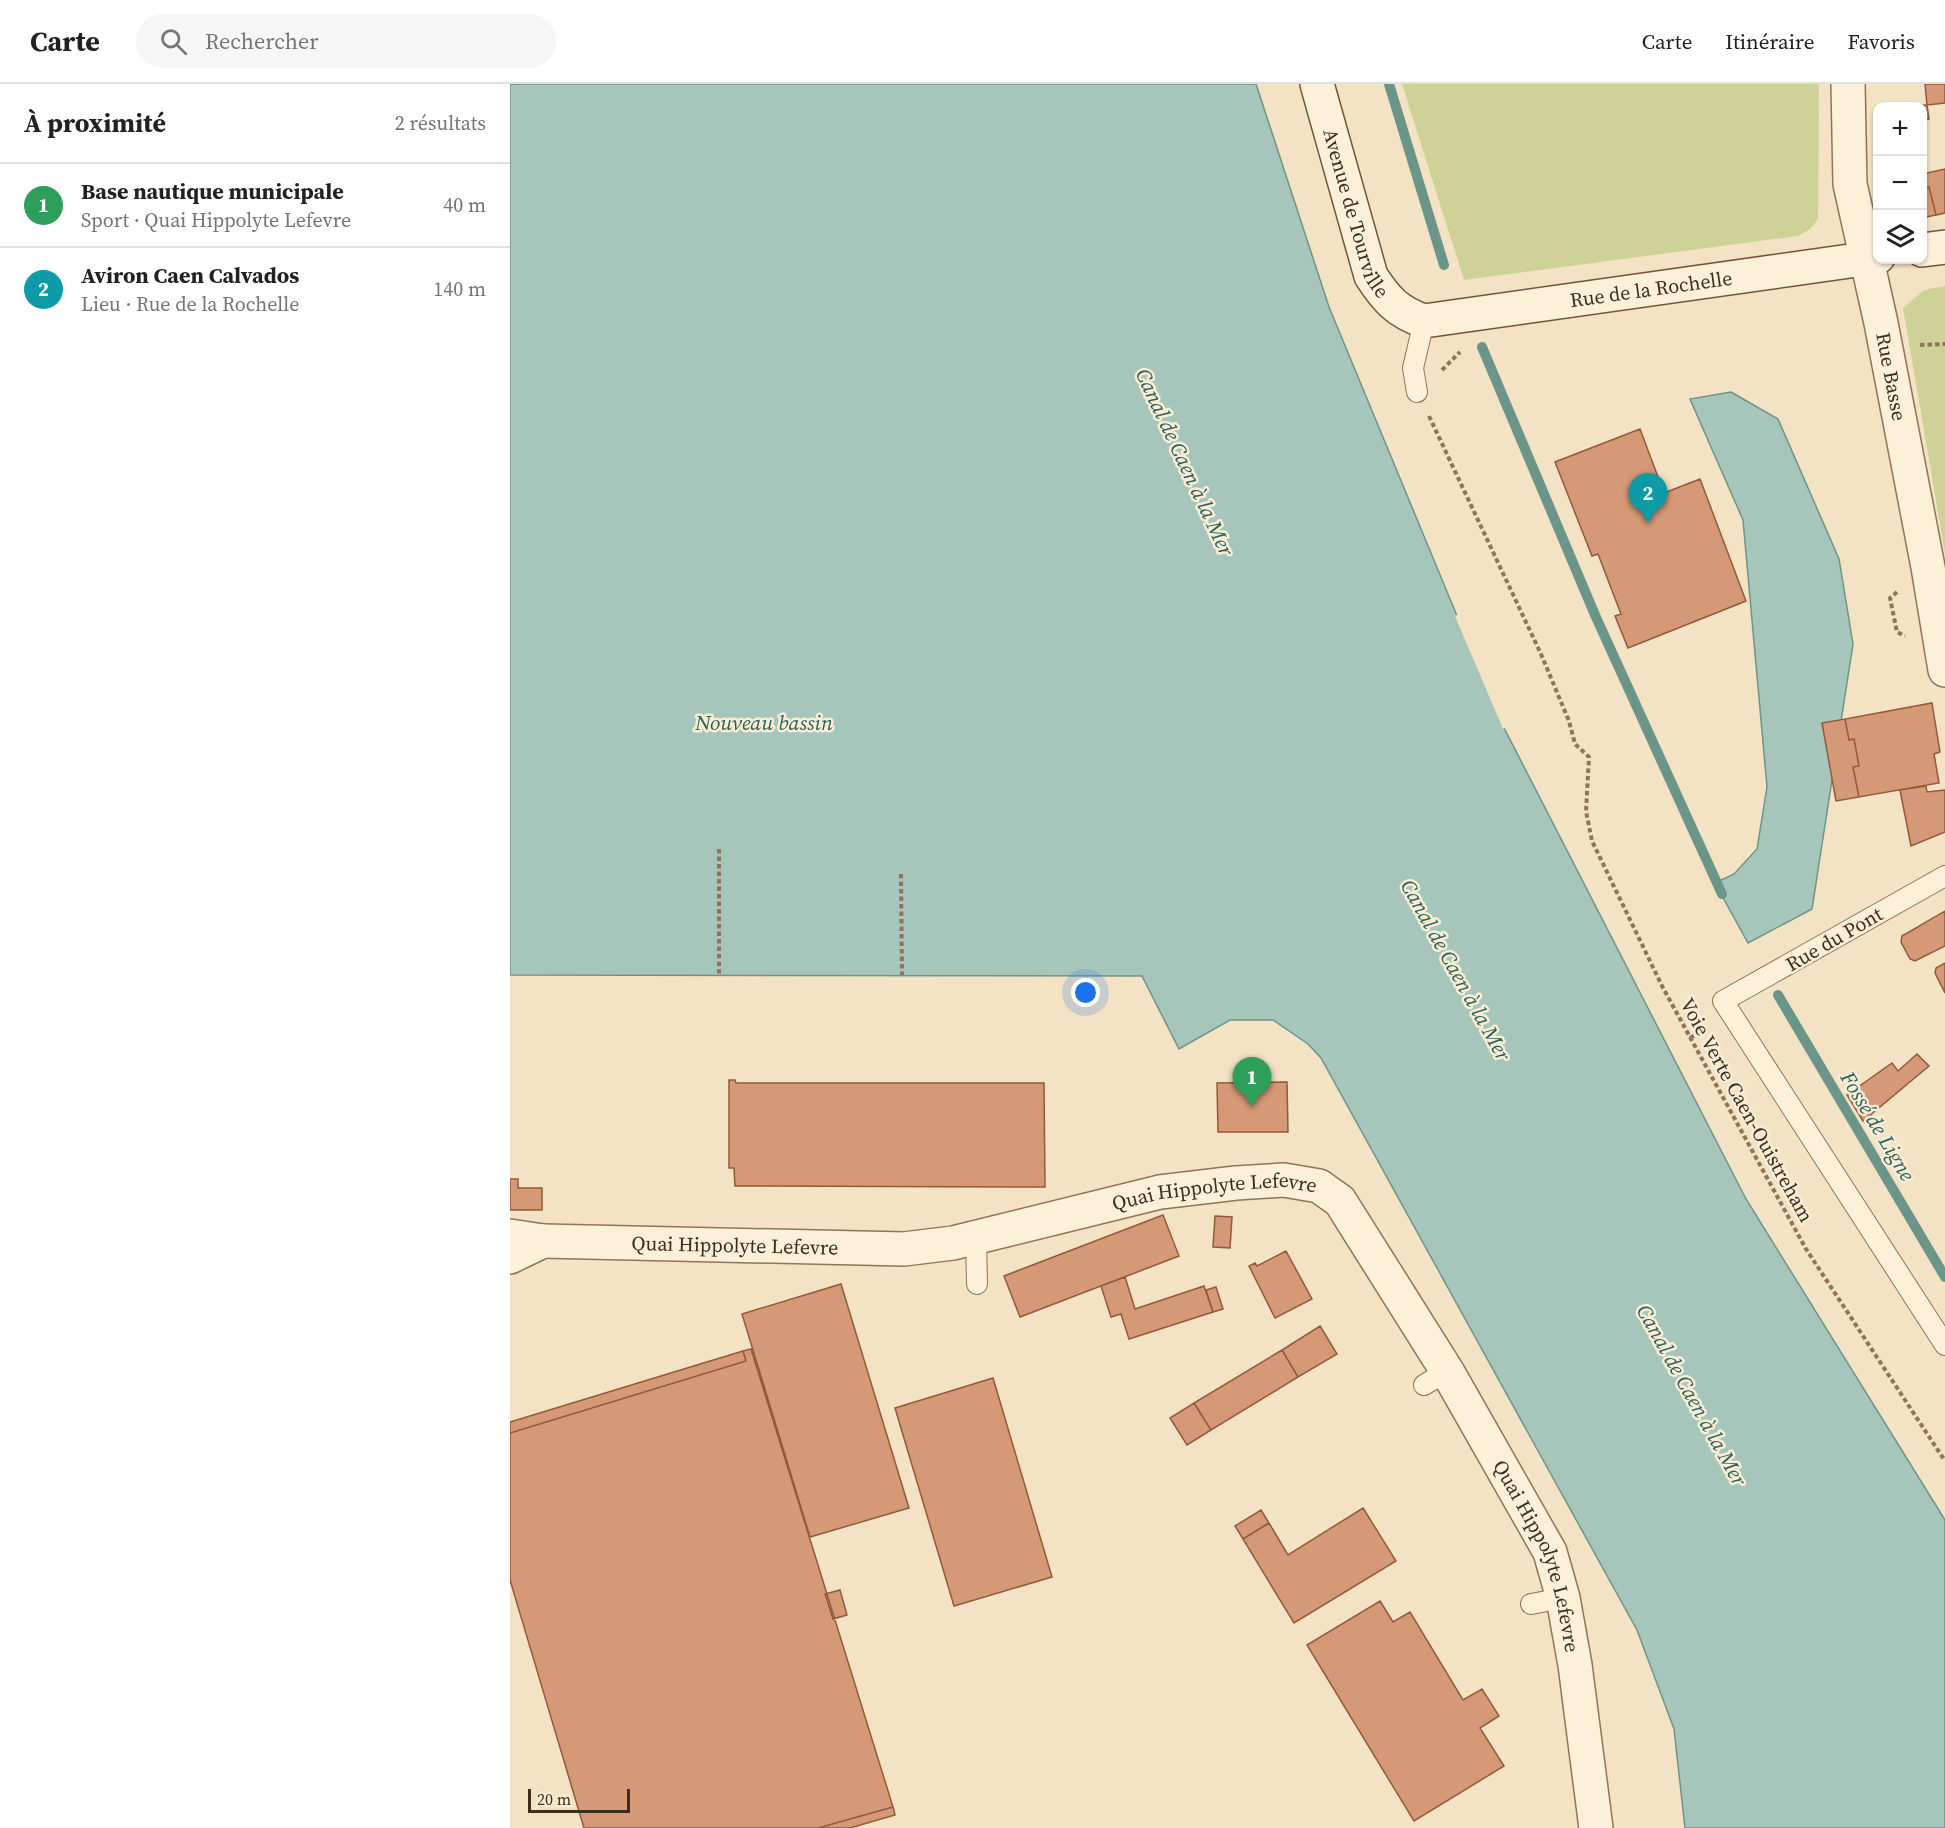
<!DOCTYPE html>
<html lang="fr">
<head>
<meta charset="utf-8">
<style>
	body { margin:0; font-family:"Source Serif 4",serif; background:#f6f6f6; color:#202124 }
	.controls { position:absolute; right:18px; top:18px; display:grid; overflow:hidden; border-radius:12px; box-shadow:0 2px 4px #0004 }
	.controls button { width:54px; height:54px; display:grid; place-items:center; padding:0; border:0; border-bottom:2px solid #e0e0e0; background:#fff; color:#202124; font:30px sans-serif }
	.scale { position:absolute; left:18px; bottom:15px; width:102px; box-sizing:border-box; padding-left:6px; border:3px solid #3e2c1e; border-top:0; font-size:16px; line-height:21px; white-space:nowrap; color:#3e2c1e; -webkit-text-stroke:4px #f9edd5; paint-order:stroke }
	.you { position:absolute; left:576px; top:909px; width:21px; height:21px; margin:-15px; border:4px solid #fff; border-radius:50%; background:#1a73e8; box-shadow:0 0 0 9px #1a73e833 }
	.badge { display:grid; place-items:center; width:39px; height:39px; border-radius:50%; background:#a5222a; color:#fff; font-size:20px; font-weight:700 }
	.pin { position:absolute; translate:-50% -50px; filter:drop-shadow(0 2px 3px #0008) }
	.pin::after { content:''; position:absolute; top:32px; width:21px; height:18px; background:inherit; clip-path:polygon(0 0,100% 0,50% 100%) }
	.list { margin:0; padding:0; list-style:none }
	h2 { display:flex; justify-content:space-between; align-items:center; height:78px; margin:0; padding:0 24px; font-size:26px }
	h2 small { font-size:20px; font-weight:400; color:#757577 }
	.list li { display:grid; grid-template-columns:39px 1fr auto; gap:18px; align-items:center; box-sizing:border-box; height:84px; padding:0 24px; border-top:2px solid #e0e0e0 }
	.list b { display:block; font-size:22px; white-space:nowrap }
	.list p { margin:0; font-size:20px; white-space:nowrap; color:#757577 }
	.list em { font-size:20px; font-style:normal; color:#757577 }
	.icon { flex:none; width:33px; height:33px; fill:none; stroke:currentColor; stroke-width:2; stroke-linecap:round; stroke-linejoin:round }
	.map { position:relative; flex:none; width:1435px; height:1744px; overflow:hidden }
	header { display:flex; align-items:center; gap:36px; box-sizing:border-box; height:84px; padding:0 30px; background:#fff; border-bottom:2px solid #e0e0e0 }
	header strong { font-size:28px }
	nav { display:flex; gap:33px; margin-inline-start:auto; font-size:21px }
	.search { width:420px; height:54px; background:#f6f6f6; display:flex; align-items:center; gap:15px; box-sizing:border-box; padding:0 21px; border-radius:33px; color:#757577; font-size:22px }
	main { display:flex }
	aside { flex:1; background:#fff }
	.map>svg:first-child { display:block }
</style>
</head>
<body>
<header>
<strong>Carte</strong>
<div class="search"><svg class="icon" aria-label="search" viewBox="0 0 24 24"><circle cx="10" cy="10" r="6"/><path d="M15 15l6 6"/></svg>Rechercher</div>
<nav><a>Carte</a><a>Itinéraire</a><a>Favoris</a></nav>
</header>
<main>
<aside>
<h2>À proximité<small>2 résultats</small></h2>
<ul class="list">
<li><span class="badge" style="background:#2e9e5b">1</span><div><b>Base nautique municipale</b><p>Sport · Quai Hippolyte Lefevre</p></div><em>40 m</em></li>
<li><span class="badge" style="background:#0f9aa8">2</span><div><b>Aviron Caen Calvados</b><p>Lieu · Rue de la Rochelle</p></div><em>140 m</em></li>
</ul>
</aside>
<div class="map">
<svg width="1435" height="1744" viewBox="0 0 1435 1744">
	<rect width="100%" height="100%" fill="#f3e2c4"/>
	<!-- green -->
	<path fill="#cfd297" d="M 892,0 L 1309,0 L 1308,135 L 1300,145 L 1288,152 L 954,196 Z
		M 1435,202 L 1435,469 L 1393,224 L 1414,206 Z"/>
	<!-- water -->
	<path fill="#a7c6bb" stroke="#6c9589" stroke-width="1.5" d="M 0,0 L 746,0 L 819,223 L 991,638 L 1236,1115 L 1435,1436 L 1435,1744 L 1175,1744 L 1164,1645 L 1127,1546 L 811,974 L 798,960 L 763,936 L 720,936 L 669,965 L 632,892 L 0,891 Z
		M 1221,308 L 1268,335 L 1329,475 L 1343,560 L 1302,825 L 1238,859 L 1205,799 L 1224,790 L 1247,765 L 1257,703 L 1233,436 L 1180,315 Z"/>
	<!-- pier -->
	<path fill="#f3e2c4" d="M 949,530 L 997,643 L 993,645 L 945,532 Z"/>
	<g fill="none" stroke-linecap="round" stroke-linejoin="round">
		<!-- stream -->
		<path stroke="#6c9589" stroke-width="10" d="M 879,0 L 934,181
			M 972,263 L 1085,531 L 1212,810
			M 1268,911 L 1435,1193"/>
	</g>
	<!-- building -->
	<path fill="#d59977" stroke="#92593b" stroke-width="1.5" d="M 1415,0 L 1435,0 L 1435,19 L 1417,21 Z
		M 1417,21 L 1419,35 L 1412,36 L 1412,22 L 1399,22 Z
		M 1435,85 L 1435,129 L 1426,131 L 1419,103 L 1412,105 L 1412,90 Z
		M 1419,103 L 1426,131 L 1412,134 L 1412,105 Z
		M 1130,345 L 1154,409 L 1190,395 L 1236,517 L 1118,564 L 1105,532 L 1111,530 L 1088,470 L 1082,472 L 1045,378 Z
		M 1422,619 L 1430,668 L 1424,670 L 1429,699 L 1349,713 L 1343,683 L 1349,682 L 1344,655 L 1339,656 L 1335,635 Z
		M 1335,635 L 1339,656 L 1344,655 L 1349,682 L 1343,683 L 1349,713 L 1326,717 L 1312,639 Z
		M 1416,702 L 1417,708 L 1435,706 L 1435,748 L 1401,762 L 1390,706 Z
		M 1435,827 L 1435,862 L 1405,877 L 1400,875 L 1391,858 L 1392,852 Z
		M 1435,879 L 1435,909 L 1425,889 L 1426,884 Z
		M 1407,970 L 1419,982 L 1353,1037 L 1337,1011 L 1382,979 L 1388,987 Z
		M 219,996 L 225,996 L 226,999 L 534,999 L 535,1103 L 225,1102 L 224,1084 L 219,1084 Z
		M 777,998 L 778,1048 L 708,1048 L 707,999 Z
		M 0,1095 L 8,1095 L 8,1104 L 32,1104 L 32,1126 L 0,1126 Z
		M 653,1131 L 669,1172 L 510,1233 L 494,1192 Z
		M 705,1132 L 722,1133 L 720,1164 L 703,1163 Z
		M 776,1167 L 802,1215 L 765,1234 L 739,1182 L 745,1179 L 747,1182 Z
		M 615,1193 L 625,1225 L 694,1202 L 703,1228 L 619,1255 L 611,1230 L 601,1233 L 591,1202 Z
		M 331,1200 L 399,1424 L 300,1453 L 232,1230 Z
		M 706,1203 L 713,1225 L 703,1228 L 696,1206 Z
		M 810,1242 L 827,1270 L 788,1293 L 772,1266 Z
		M 241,1265 L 383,1723 L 308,1744 L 74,1744 L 0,1496 L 0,1349 L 236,1277 L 233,1267 Z
		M 772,1266 L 788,1293 L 701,1346 L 684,1319 Z
		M 233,1267 L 236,1277 L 0,1349 L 0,1338 Z
		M 483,1294 L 542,1493 L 444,1522 L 385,1324 Z
		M 684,1319 L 701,1346 L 677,1361 L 660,1334 Z
		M 853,1424 L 886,1477 L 784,1539 L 733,1455 L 759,1439 L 778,1471 Z
		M 751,1426 L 759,1439 L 733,1455 L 725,1442 Z
		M 330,1506 L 337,1531 L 323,1535 L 315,1510 Z
		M 870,1517 L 883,1538 L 900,1528 L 953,1616 L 972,1605 L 989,1632 L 970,1644 L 994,1682 L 904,1737 L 797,1561 Z
		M 383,1723 L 385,1731 L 340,1744 L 308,1744 Z"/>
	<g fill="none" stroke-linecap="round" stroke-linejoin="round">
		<defs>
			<path id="lane" d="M 907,308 L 903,284 L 914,237
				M 1435,792 L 1213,917 L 1435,1261
				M 466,1153 L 467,1200
				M 914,1301 L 937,1287
				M 1021,1520 L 1053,1514"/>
			<g id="street">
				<path id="s1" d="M 1338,0 L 1340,100 L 1371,239 L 1418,483 L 1435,586"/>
				<path d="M 0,1152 L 33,1157 L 0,1173"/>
				<path id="s2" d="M 33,1157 L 394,1165 L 443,1159 L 650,1108 L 726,1099 L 774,1096 L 809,1102 L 830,1117 L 937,1287 L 1040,1468 L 1053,1514 L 1065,1581 L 1086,1744"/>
			</g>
			<g id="secondary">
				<path id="s3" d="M 807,0 L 861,192 C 876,215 887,228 914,237 L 1368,173"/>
				<path d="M 1412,166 L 1435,163"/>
			</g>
		</defs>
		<!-- lane casing -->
		<use href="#lane" stroke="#907358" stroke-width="22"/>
		<!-- street casing -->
		<use href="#street" stroke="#907358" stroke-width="36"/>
		<!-- secondary casing -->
		<use href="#secondary" stroke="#72543b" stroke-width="36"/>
		<!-- path -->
		<path stroke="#907358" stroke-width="4" stroke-dasharray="4.5 3" stroke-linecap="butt" d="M 1410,261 L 1435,260
			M 932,286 L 950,268
			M 919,332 L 1031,570 L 1059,637 L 1065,660 L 1079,673 L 1076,727 L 1082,757 L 1152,902 L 1296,1165 L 1435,1377
			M 1387,508 L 1380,514 L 1387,548 L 1395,552
			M 209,765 L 209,892
			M 391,790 L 392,891
			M 1180,954 L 1197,944"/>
		<!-- lane -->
		<use href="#lane" stroke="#fcf0d9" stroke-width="20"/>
		<!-- street -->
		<use href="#street" stroke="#fcf0d9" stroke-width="33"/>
		<!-- secondary -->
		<use href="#secondary" stroke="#fcf0d9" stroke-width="33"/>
	</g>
	<g text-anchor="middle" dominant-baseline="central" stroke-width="5" stroke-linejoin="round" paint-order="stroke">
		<!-- street labels -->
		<g font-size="20" fill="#3e2c1e" stroke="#f9edd5">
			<text stroke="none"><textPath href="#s3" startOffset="135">Avenue de Tourville</textPath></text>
			<text stroke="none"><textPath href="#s3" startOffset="500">Rue de la Rochelle</textPath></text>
			<text stroke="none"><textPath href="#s1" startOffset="297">Rue Basse</textPath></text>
			<text transform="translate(1324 855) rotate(-30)">Rue du Pont</text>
			<text transform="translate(1237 1026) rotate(61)">Voie Verte Caen-Ouistreham</text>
			<text stroke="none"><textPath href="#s2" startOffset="678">Quai Hippolyte Lefevre</textPath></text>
			<text stroke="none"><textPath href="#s2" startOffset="192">Quai Hippolyte Lefevre</textPath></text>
			<text stroke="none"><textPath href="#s2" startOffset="1218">Quai Hippolyte Lefevre</textPath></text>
		</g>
		<!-- water labels -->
		<g font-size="21" font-style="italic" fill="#2c6059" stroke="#f9edd5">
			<text transform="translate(675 378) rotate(65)">Canal de Caen à la Mer</text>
			<text x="254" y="638">Nouveau bassin</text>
			<text transform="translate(946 886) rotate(61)">Canal de Caen à la Mer</text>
			<text transform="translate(1368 1042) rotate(59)">Fossé de Ligne</text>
			<text transform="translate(1182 1311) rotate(61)">Canal de Caen à la Mer</text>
		</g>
	</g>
</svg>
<div class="controls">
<button>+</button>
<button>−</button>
<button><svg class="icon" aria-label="layers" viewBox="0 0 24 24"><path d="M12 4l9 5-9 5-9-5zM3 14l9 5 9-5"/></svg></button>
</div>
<div class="scale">20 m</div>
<div class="you"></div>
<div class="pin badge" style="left:742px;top:1023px;background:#2e9e5b">1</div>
<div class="pin badge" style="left:1138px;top:439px;background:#0f9aa8">2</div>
</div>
</main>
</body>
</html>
